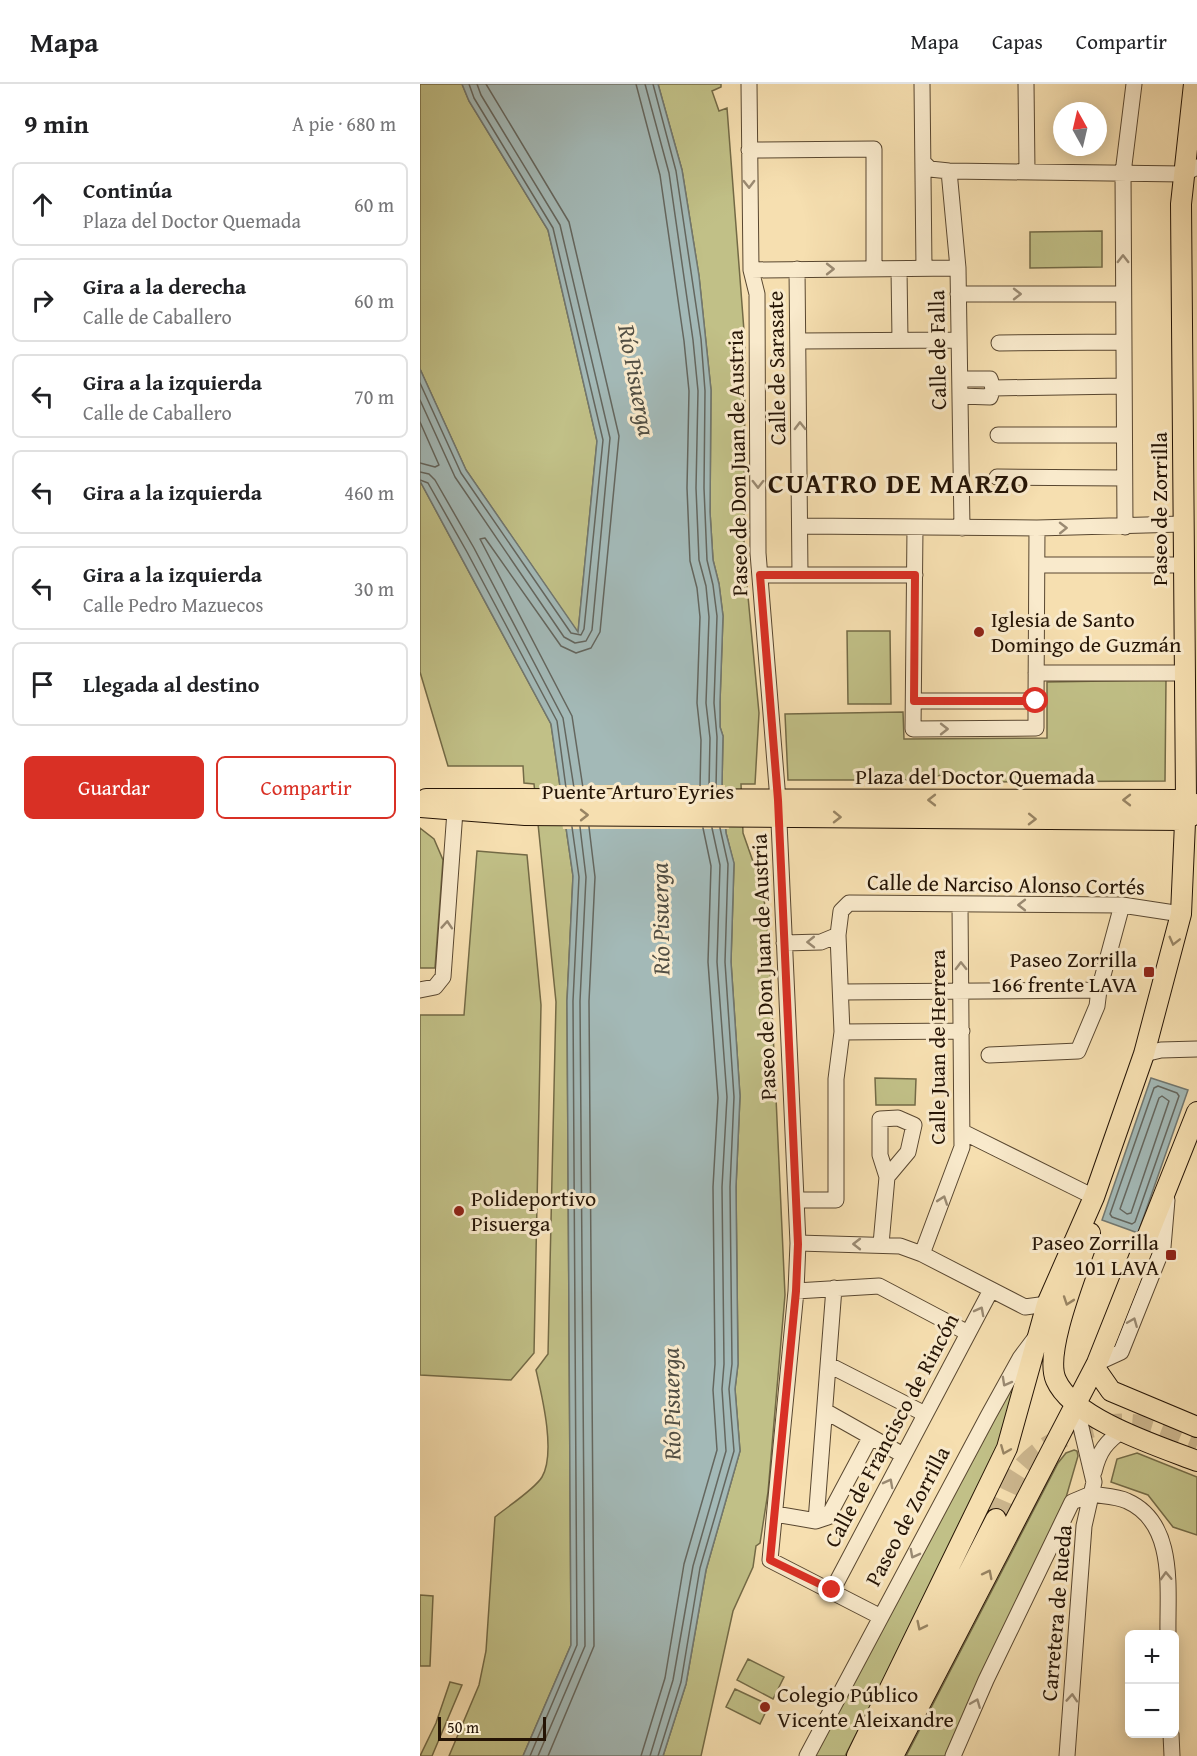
<!DOCTYPE html>
<html lang="es">
<head>
<meta charset="utf-8">
<style>
	body { margin:0; font-family:"Gentium Book Plus",serif; background:#f2f2f2; color:#202124 }
	.controls { position:absolute; right:18px; bottom:18px; display:grid; overflow:hidden; border-radius:9px; box-shadow:0 3px 15px #0003 }
	.controls button { width:54px; height:54px; display:grid; place-items:center; padding:0; border:0; border-bottom:2px solid #e0e0e0; background:#fff; color:#202124; font:30px sans-serif }
	.compass { position:absolute; left:633px; top:18px; width:54px; height:54px; border-radius:50%; background:#fff; box-shadow:0 3px 15px #0003; rotate:352deg }
	.scale { position:absolute; left:18px; bottom:15px; width:108px; box-sizing:border-box; padding-left:6px; border:3px solid #251405; border-top:0; font-size:16px; line-height:21px; white-space:nowrap; color:#251405; -webkit-text-stroke:4px #f9eacc; paint-order:stroke }
	.stop { position:absolute; width:18px; height:18px; margin:-14px; border:4px solid #d93025; border-radius:50%; background:#fff }
	.stop.end { background:#d93025; border-color:#fff; box-shadow:0 2px 6px #0008 }
	.list { margin:0; padding:0; list-style:none }
	h2 { display:flex; justify-content:space-between; align-items:center; height:78px; margin:0; padding:0 24px; font-size:26px }
	h2 small { font-size:20px; font-weight:400; color:#757577 }
	.list li { display:grid; grid-template-columns:39px 1fr auto; gap:18px; align-items:center; box-sizing:border-box; height:84px; margin:0 12px 12px; padding:0 12px; border:2px solid #e0e0e0; border-radius:9px }
	.list b { display:block; font-size:22px; white-space:nowrap }
	.list p { margin:0; font-size:20px; white-space:nowrap; color:#757577 }
	.list em { font-size:20px; font-style:normal; color:#757577 }
	.actions { display:flex; gap:12px; padding:18px 24px }
	.actions a { flex:1; padding:14px 0; border:2px solid #d93025; border-radius:9px; text-align:center; font-size:21px; color:#d93025 }
	.actions .main { background:#d93025; color:#fff }
	.icon { flex:none; width:33px; height:33px; fill:none; stroke:currentColor; stroke-width:2; stroke-linecap:round; stroke-linejoin:round }
	.map { position:relative; flex:none; width:777px; height:1672px; overflow:hidden }
	header { display:flex; align-items:center; gap:36px; box-sizing:border-box; height:84px; padding:0 30px; background:#fff; border-bottom:2px solid #e0e0e0 }
	header strong { font-size:28px }
	nav { display:flex; gap:33px; margin-inline-start:auto; font-size:21px }
	main { display:flex }
	aside { flex:1; background:#fff }
	.map>svg:first-child { display:block }
</style>
</head>
<body>
<header>
<strong>Mapa</strong>
<nav><a>Mapa</a><a>Capas</a><a>Compartir</a></nav>
</header>
<main>
<aside>
<h2>9 min<small>A pie · 680 m</small></h2>
<ul class="list">
<li><svg class="icon" aria-label="ahead" viewBox="0 0 24 24"><path d="M12 20V5M6 11l6-6 6 6"/></svg><div><b>Continúa</b><p>Plaza del Doctor Quemada</p></div><em>60 m</em></li>
<li><svg class="icon" aria-label="right" viewBox="0 0 24 24"><path d="M7 20v-9h11M14 6l5 5-5 5"/></svg><div><b>Gira a la derecha</b><p>Calle de Caballero</p></div><em>60 m</em></li>
<li><svg class="icon" aria-label="left" viewBox="0 0 24 24"><path d="M17 20v-9H6M10 6l-5 5 5 5"/></svg><div><b>Gira a la izquierda</b><p>Calle de Caballero</p></div><em>70 m</em></li>
<li><svg class="icon" aria-label="left" viewBox="0 0 24 24"><path d="M17 20v-9H6M10 6l-5 5 5 5"/></svg><div><b>Gira a la izquierda</b></div><em>460 m</em></li>
<li><svg class="icon" aria-label="left" viewBox="0 0 24 24"><path d="M17 20v-9H6M10 6l-5 5 5 5"/></svg><div><b>Gira a la izquierda</b><p>Calle Pedro Mazuecos</p></div><em>30 m</em></li>
<li><svg class="icon" aria-label="arrive" viewBox="0 0 24 24"><path d="M6 21V4h12l-3 4 3 4H6"/></svg><div><b>Llegada al destino</b></div></li>
</ul>
<div class="actions"><a class="main">Guardar</a><a>Compartir</a></div>
</aside>
<div class="map">
<svg width="777" height="1672" viewBox="0 0 777 1672">
	<rect width="100%" height="100%" fill="#f6dfb0"/>
	<filter id="stains"><feTurbulence type="fractalNoise" baseFrequency=".00333" numOctaves="4"/><feColorMatrix values="0 0 0 0 .2 0 0 0 0 .09 0 0 0 0 .02 0 0 0 .5 -.17"/></filter>
	<radialGradient id="worn" r=".72"><stop offset=".6" stop-color="#630" stop-opacity="0"/><stop offset="1" stop-color="#630" stop-opacity=".3"/></radialGradient>
	<!-- green -->
	<path fill="#c1c087" stroke="#736a46" stroke-width="1.5" d="M 0,0 L 42,0 L 49,17 L 128,146 L 177,357 L 158,549 L 46,386 L 0,285 Z
		M 238,0 L 301,0 L 301,3 L 292,7 L 299,27 L 307,24 L 325,260 L 324,470 L 339,629 L 335,700 L 321,700 L 323,749 L 343,806 L 349,860 L 365,1211 L 348,1408 L 340,1459 L 336,1462 L 333,1483 L 313,1527 L 281,1672 L 243,1672 L 266,1600 L 286,1486 L 320,1367 L 315,1305 L 318,1280 L 316,1103 L 320,1012 L 311,878 L 314,780 L 306,749 L 302,700 L 303,652 L 300,643 L 300,618 L 303,532 L 299,500 L 293,476 L 290,428 L 291,306 L 279,192 L 262,86 Z
		M 682,147 L 682,183 L 610,184 L 610,148 Z
		M 0,397 L 131,640 L 153,792 L 147,917 L 151,1561 L 103,1672 L 29,1672 L 59,1601 L 66,1567 L 75,1433 C 87,1423 115,1405 122,1393 C 136,1369 122,1312 116,1286 L 128,1270 L 136,918 L 114,700 L 104,699 L 103,682 L 28,682 L 0,588 Z
		M 427,547 L 470,547 L 471,620 L 428,620 Z
		M 746,596 L 745,697 L 569,698 L 557,690 L 528,689 L 503,696 L 368,696 L 365,630 L 483,628 L 484,655 L 627,654 L 627,598 Z
		M 0,744 L 14,755 L 23,776 L 15,884 L 0,884 Z
		M 57,767 L 107,771 L 121,921 L 114,1269 L 91,1296 L 0,1291 L 0,931 L 44,931 Z
		M 455,994 L 496,995 L 495,1021 L 456,1021 Z
		M 589,1299 L 595,1303 L 578,1371 L 425,1672 L 392,1672 Z
		M 654,1366 L 657,1367 L 658,1372 L 643,1424 L 529,1672 L 486,1672 L 638,1379 L 646,1369 Z
		M 717,1369 L 777,1393 L 777,1451 L 753,1443 L 728,1411 L 691,1398 L 697,1375 Z
		M 0,1511 L 13,1512 L 10,1582 L 0,1582 Z
		M 328,1575 L 364,1593 L 353,1615 L 317,1596 Z
		M 30,1598 L 42,1601 L 12,1672 L 0,1672 L 16,1639 Z
		M 315,1605 L 349,1621 L 340,1640 L 306,1623 Z"/>
	<!-- water -->
	<path fill="#a3b9b7" stroke="#717770" stroke-width="1.5" d="M 42,0 L 238,0 L 262,86 L 279,192 L 291,306 L 290,428 L 293,476 L 299,500 L 303,532 L 300,618 L 300,643 L 303,652 L 302,700 L 306,749 L 314,779 L 311,878 L 320,1012 L 316,1103 L 318,1280 L 315,1305 L 320,1367 L 286,1486 L 266,1600 L 243,1672 L 103,1672 L 151,1561 L 147,917 L 153,792 L 131,640 L 0,397 L 0,285 L 46,386 L 158,548 L 177,357 L 128,146 L 49,17 Z
		M 731,994 L 768,1006 L 718,1149 L 682,1136 Z"/>
	<!-- pier -->
	<path fill="#f6dfb0" d="M 137,701 L 305,701 L 309,745 L 143,745 Z"/>
	<g fill="none" stroke-linecap="round" stroke-linejoin="round">
		<!-- shore -->
		<path stroke="#64665e" stroke-width="1.5" d="M 66,0 L 149,138 L 199,352 L 180,548 L 171,564 L 156,569 L 141,562 L 65,454 L 60,455 L 152,632 L 163,704
			M 216,0 L 240,91 L 264,257 L 269,307 L 267,404 L 270,477 L 277,504 L 280,533 L 277,619 L 281,656 L 280,704
			M 225,0 L 249,89 L 273,256 L 278,307 L 276,404 L 279,476 L 286,502 L 289,533 L 286,619 L 290,654 L 289,704
			M 233,0 L 256,87 L 281,255 L 285,307 L 284,404 L 287,476 L 293,501 L 297,532 L 294,619 L 297,653 L 296,704
			M 0,299 L 41,389 L 151,549 L 161,551 L 164,545 L 183,356 L 133,144 L 54,14 L 49,0
			M 0,316 L 35,393 L 144,553 L 155,559 L 166,557 L 172,546 L 190,354 L 140,141 L 61,11 L 57,0
			M 0,338 L 19,381 L 15,383 L 0,379
			M 0,388 L 9,390 L 15,396 L 54,464 L 143,634 L 154,704
			M 0,396 L 8,399 L 47,468 L 137,637 L 146,704
			M 738,1002 L 757,1009 L 759,1012 L 715,1138 L 712,1140 L 692,1133 L 690,1130 L 734,1004 Z
			M 742,1012 L 749,1017 L 711,1129 L 707,1130 L 700,1125 L 739,1014 Z
			M 110,1672 L 157,1561 L 153,917 L 159,793 L 152,743
			M 118,1672 L 165,1562 L 160,917 L 166,793 L 160,743
			M 128,1672 L 174,1562 L 169,917 L 175,793 L 169,743
			M 221,1672 L 245,1594 L 264,1480 L 297,1366 L 293,1306 L 295,1280 L 293,1103 L 298,1014 L 288,878 L 291,782 L 283,744
			M 230,1672 L 253,1596 L 273,1482 L 306,1367 L 302,1305 L 304,1280 L 302,1103 L 307,1013 L 297,878 L 300,781 L 292,744
			M 238,1672 L 261,1598 L 280,1484 L 314,1367 L 309,1305 L 312,1280 L 310,1103 L 314,1013 L 305,878 L 308,780 L 300,744"/>
		<!-- major-tunnel -->
		<path stroke="#ccb68e" stroke-width="20" stroke-dasharray="20 10" stroke-linecap="butt" d="M 576,1435 C 583,1420 589,1403 598,1389 C 622,1354 680,1334 721,1341 C 739,1344 759,1355 777,1361"/>
		<defs>
			<path id="minor" d="M 329,0 L 331,186 L 337,210 L 338,469 L 358,716 L 378,1159 L 376,1207 L 350,1476 L 461,1533
				M 502,0 L 504,184
				M 606,0 L 607,86
				M 329,66 L 454,65 L 454,185
				M 503,78 L 510,85 L 529,87 L 763,90 L 777,83
				M 529,87 L 538,184 L 542,444
				M 377,185 L 380,490
				M 479,185 L 480,256
				M 331,186 L 538,184
				M 538,210 L 703,210
				M 379,257 L 539,256
				M 579,259 L 703,258
				M 540,295 L 570,295 L 573,304 L 570,313 L 540,312
				M 573,304 L 704,302
				M 578,351 L 704,351
				M 577,393 L 704,394
				M 381,442 L 617,444 L 762,440
				M 705,443 L 703,89 L 714,0
				M 617,481 L 763,481
				M 340,491 L 495,491
				M 616,589 L 765,589
				M 494,617 L 616,617 L 616,644 L 493,645 L 495,444
				M 616,617 L 617,444
				M 364,859 L 401,858 L 418,851 L 421,827 L 429,819 L 702,821 L 761,830
				M 0,906 L 15,903 L 23,893 L 35,727
				M 422,908 L 679,906 L 702,821
				M 422,948 L 542,947
				M 724,970 L 741,966 L 777,965
				M 569,971 L 658,967 L 677,922 L 679,906
				M 543,1048 L 674,1113
				M 376,1116 L 416,1116 L 416,995 L 422,948 L 418,851
				M 378,1159 L 480,1162 L 502,1170 L 605,1223 L 627,1220
				M 461,1160 L 467,1093 L 460,1071 L 460,1035 L 478,1034 L 494,1041 L 488,1068 L 467,1093
				M 502,1170 L 542,1063 L 540,821
				M 376,1207 L 459,1202 L 548,1249
				M 677,1279 L 701,1268 L 743,1163 L 747,1116
				M 409,1281 L 505,1330
				M 405,1327 L 483,1371
				M 674,1388 C 679,1367 686,1358 703,1346
				M 671,1410 C 682,1412 697,1412 707,1417 C 757,1439 747,1507 748,1550
				M 355,1430 L 396,1437 L 408,1433 L 450,1354
				M 396,1437 L 414,1204
				M 412,1507 L 571,1206
				M 751,1650 L 752,1672
				M 387,1672 L 568,1332 L 600,1274 L 615,1254
				M 533,1672 L 566,1596 L 652,1418 L 671,1410
				M 647,1672 L 664,1442 L 674,1398 L 656,1322"/>
			<path id="major" d="M 6,715 L 766,716 L 776,721
				M 0,723 L 105,731 L 764,736 L 775,730
				M 670,1149 C 660,1181 623,1267 636,1296 C 653,1335 738,1362 777,1377
				M 675,1284 L 691,1307 L 777,1343
				M 437,1672 L 587,1364 L 627,1220 L 674,1113 L 724,970 L 761,830 L 766,716 L 761,120 L 774,0
				M 455,1672 L 576,1435
				M 473,1672 L 677,1279 L 777,1028"/>
		</defs>
		<!-- minor casing -->
		<use href="#minor" stroke="#594730" stroke-width="17"/>
		<!-- major casing -->
		<use href="#major" stroke="#251405" stroke-width="22"/>
		<!-- minor -->
		<use href="#minor" stroke="#f9eacc" stroke-width="15"/>
		<!-- major -->
		<use href="#major" stroke="#f6dfb0" stroke-width="20"/>
	</g>
	<!-- one-way arrows -->
	<defs><path id="oneway-chevron" d="M-2-3.5L2.5 0L-2 3.5" fill="none" stroke-width="1.6" stroke-linecap="round" stroke-linejoin="round" transform="scale(1.5)"/></defs>
	<g stroke="#9a8a72">
		<use href="#oneway-chevron" transform="translate(329 100) rotate(89)"/>
		<use href="#oneway-chevron" transform="translate(703 175) rotate(-90)"/>
		<use href="#oneway-chevron" transform="translate(410 185)"/>
		<use href="#oneway-chevron" transform="translate(597 210)"/>
		<use href="#oneway-chevron" transform="translate(380 342) rotate(-91)"/>
		<use href="#oneway-chevron" transform="translate(338 400) rotate(90)"/>
		<use href="#oneway-chevron" transform="translate(643 444) rotate(-1)"/>
		<use href="#oneway-chevron" transform="translate(524 645)"/>
		<use href="#oneway-chevron" transform="translate(602 821) rotate(-180)"/>
		<use href="#oneway-chevron" transform="translate(27 841) rotate(-86)"/>
		<use href="#oneway-chevron" transform="translate(391 858) rotate(179)"/>
		<use href="#oneway-chevron" transform="translate(541 882) rotate(-91)"/>
		<use href="#oneway-chevron" transform="translate(523 1116) rotate(-71)"/>
		<use href="#oneway-chevron" transform="translate(437 1160) rotate(-180)"/>
		<use href="#oneway-chevron" transform="translate(560 1227) rotate(-62)"/>
		<use href="#oneway-chevron" transform="translate(713 1238) rotate(-68)"/>
		<use href="#oneway-chevron" transform="translate(586 1298) rotate(119)"/>
		<use href="#oneway-chevron" transform="translate(469 1399) rotate(-62)"/>
		<use href="#oneway-chevron" transform="translate(494 1470) rotate(118)"/>
		<use href="#oneway-chevron" transform="translate(746 1492) rotate(-92)"/>
		<use href="#oneway-chevron" transform="translate(652 1614) rotate(-86)"/>
		<use href="#oneway-chevron" transform="translate(556 1619) rotate(-68)"/>
	</g>
	<g stroke="#988463">
		<use href="#oneway-chevron" transform="translate(512 716) rotate(180)"/>
		<use href="#oneway-chevron" transform="translate(707 716) rotate(180)"/>
		<use href="#oneway-chevron" transform="translate(164 731)"/>
		<use href="#oneway-chevron" transform="translate(417 733) rotate(1)"/>
		<use href="#oneway-chevron" transform="translate(612 735) rotate(1)"/>
		<use href="#oneway-chevron" transform="translate(754 857) rotate(104)"/>
		<use href="#oneway-chevron" transform="translate(648 1217) rotate(109)"/>
		<use href="#oneway-chevron" transform="translate(585 1366) rotate(112)"/>
		<use href="#oneway-chevron" transform="translate(568 1490) rotate(-63)"/>
		<use href="#oneway-chevron" transform="translate(501 1542) rotate(116)"/>
	</g>
	<g fill="none" stroke-linecap="round" stroke-linejoin="round">
		<!-- route -->
		<path stroke="#d93025" stroke-width="8" d="M 412,1506 L 350,1476 L 376,1207 L 378,1160 L 358,716 L 340,491 L 495,491 L 494,617 L 616,617"/>
	</g>
	<!-- markers -->
	<g fill="#8f2418" stroke="#f9eacc" stroke-width="2">
		<circle cx="559" cy="548" r="6"/>
		<rect x="723" y="882" width="12" height="12" rx="3"/>
		<circle cx="39" cy="1127" r="6"/>
		<rect x="745" y="1165" width="12" height="12" rx="3"/>
		<circle cx="345" cy="1623" r="6"/>
	</g>
	<g text-anchor="middle" dominant-baseline="central" stroke-width="6" stroke-linejoin="round" paint-order="stroke">
		<!-- street labels -->
		<g font-size="22" fill="#251405" stroke="#f9eacc">
			<text transform="translate(517 266) rotate(-91)">Calle de Falla</text>
			<text transform="translate(356 284) rotate(-91)">Calle de Sarasate</text>
			<text transform="translate(317 379) rotate(-91)">Paseo de Don Juan de Austria</text>
			<text transform="translate(739 425) rotate(-90)">Paseo de Zorrilla</text>
			<text x="555" y="692">Plaza del Doctor Quemada</text>
			<text x="218" y="707">Puente Arturo Eyries</text>
			<text transform="translate(586 800) rotate(1)">Calle de Narciso Alonso Cortés</text>
			<text transform="translate(343 883) rotate(-92)">Paseo de Don Juan de Austria</text>
			<text transform="translate(517 963) rotate(-90)">Calle Juan de Herrera</text>
			<text transform="translate(471 1346) rotate(-62)">Calle de Francisco de Rincón</text>
			<text transform="translate(487 1432) rotate(-62)">Paseo de Zorrilla</text>
			<text transform="translate(636 1529) rotate(-85)">Carretera de Rueda</text>
		</g>
		<!-- poi labels -->
		<g font-size="22" fill="#251405" stroke="#f9eacc" text-anchor="start">
			<text x="571" y="535">Iglesia de Santo<tspan x="571" dy="25">Domingo de Guzmán</tspan></text>
			<text x="717" y="875" text-anchor="end">Paseo Zorrilla<tspan x="717" dy="25">166 frente LAVA</tspan></text>
			<text x="51" y="1114">Polideportivo<tspan x="51" dy="25">Pisuerga</tspan></text>
			<text x="739" y="1158" text-anchor="end">Paseo Zorrilla<tspan x="739" dy="25">101 LAVA</tspan></text>
			<text x="357" y="1610">Colegio Público<tspan x="357" dy="25">Vicente Aleixandre</tspan></text>
		</g>
		<!-- water labels -->
		<g font-size="24" font-style="italic" fill="#514e43" stroke="#f9eacc">
			<text transform="translate(217 296) rotate(79)">Río Pisuerga</text>
			<text transform="translate(240 835) rotate(-91)">Río Pisuerga</text>
			<text transform="translate(251 1320) rotate(-91)">Río Pisuerga</text>
		</g>
		<!-- district labels -->
		<g font-size="28" font-weight="bold" letter-spacing="1.5" fill="#251405" stroke="#f9eacc">
			<text x="479" y="398">CUATRO DE MARZO</text>
		</g>
	</g>
	<rect width="100%" height="100%" filter="url(#stains)"/>
	<rect width="100%" height="100%" fill="url(#worn)"/>
</svg>
<div class="controls">
<button>+</button>
<button>−</button>
</div>
<svg class="compass" viewBox="-18 -18 36 36"><path d="M0-13l5 13h-10z" fill="#e53935"/><path d="M0 13l5-13h-10z" fill="#757577"/></svg>
<div class="scale">50 m</div>
<div class="stop" style="left:616px;top:617px"></div>
<div class="stop end" style="left:412px;top:1506px"></div>
</div>
</main>
</body>
</html>
